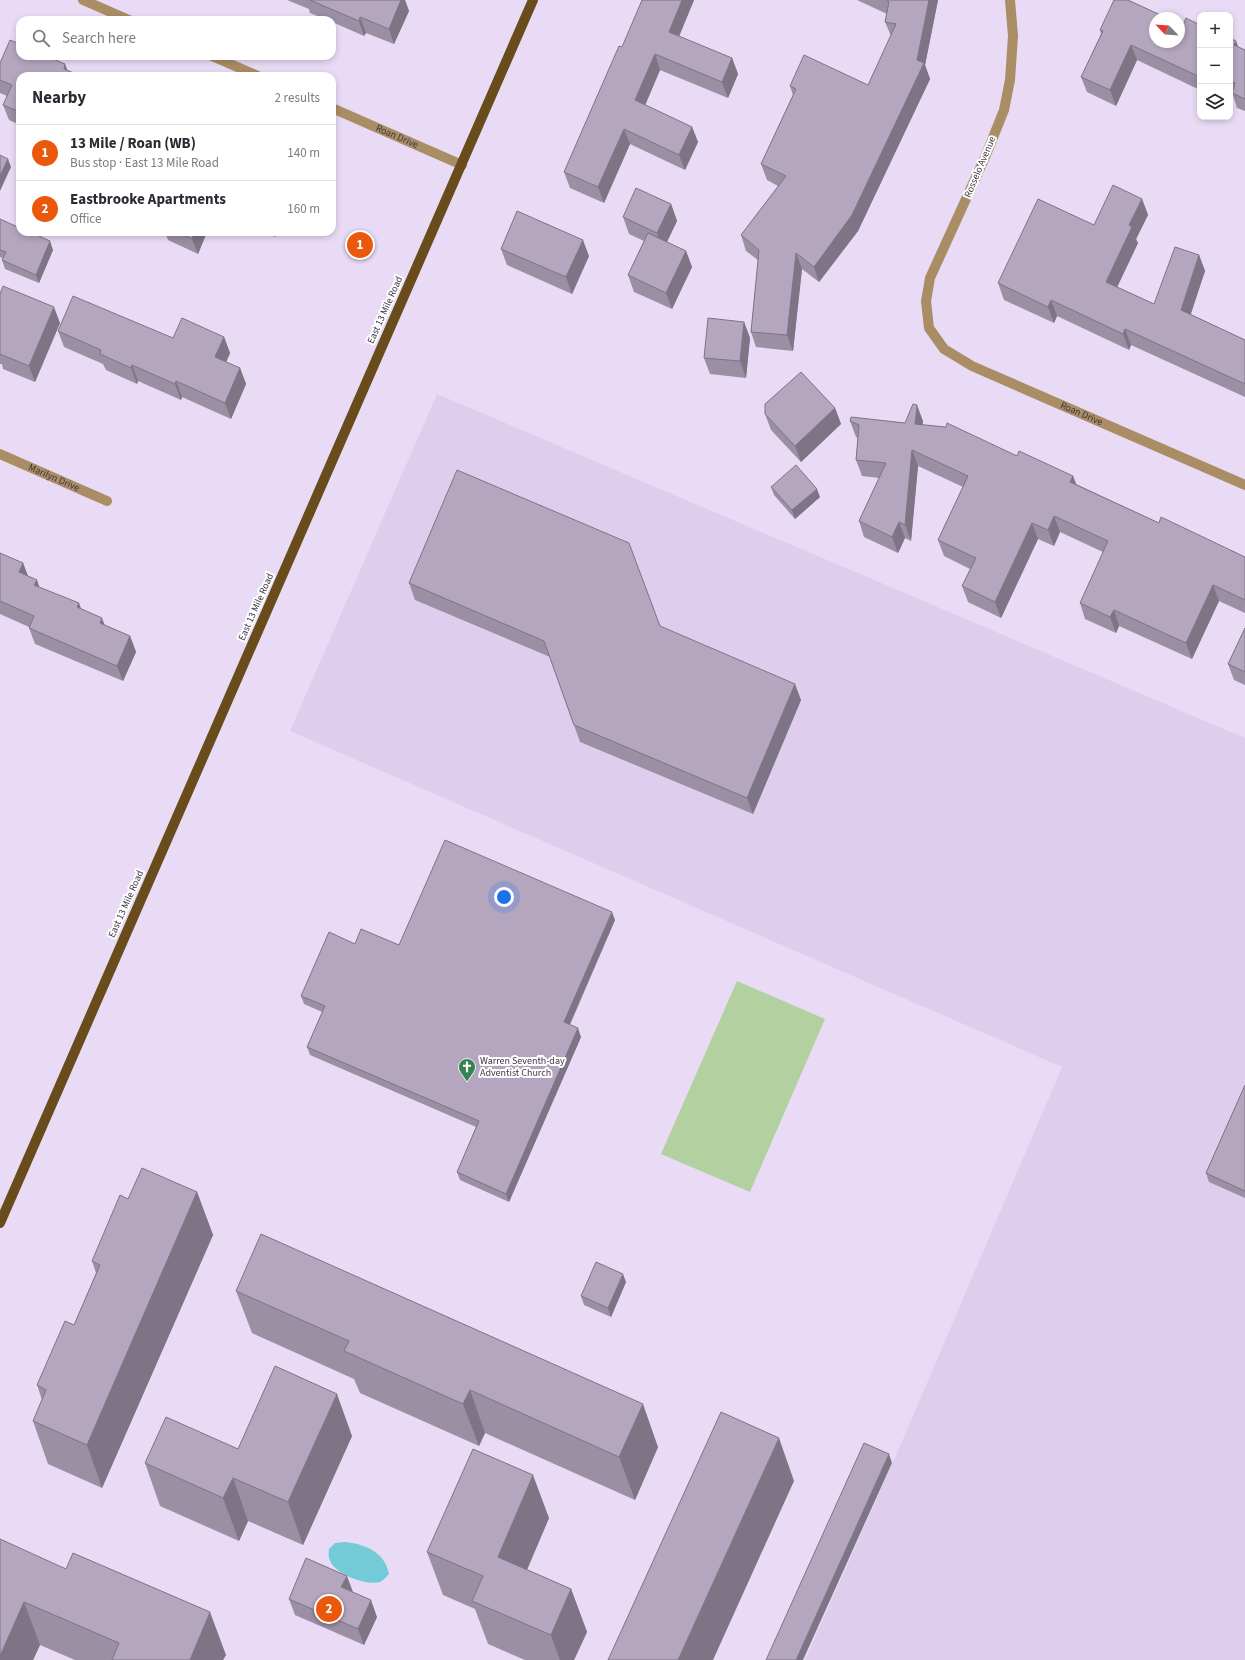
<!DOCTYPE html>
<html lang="en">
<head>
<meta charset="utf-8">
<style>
	body { margin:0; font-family:"Source Sans 3",sans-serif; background:#f2f2f3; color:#2b2b33 }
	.controls { position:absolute; right:12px; top:12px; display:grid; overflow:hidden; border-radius:8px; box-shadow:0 2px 6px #0003 }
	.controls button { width:36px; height:36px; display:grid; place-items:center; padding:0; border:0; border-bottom:1px solid #e1e1e2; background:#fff; color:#2b2b33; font:20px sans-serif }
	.compass { position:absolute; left:1149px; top:12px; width:36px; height:36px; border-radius:50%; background:#fff; box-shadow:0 2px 6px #0003; rotate:295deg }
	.you { position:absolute; left:504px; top:897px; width:14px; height:14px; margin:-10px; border:3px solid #fff; border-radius:50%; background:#1a73e8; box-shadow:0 0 0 6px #1a73e833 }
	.badge { display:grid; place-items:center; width:26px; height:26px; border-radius:50%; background:#ea580c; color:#fff; font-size:13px; font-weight:700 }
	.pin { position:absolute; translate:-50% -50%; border:2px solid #fff; box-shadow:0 1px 4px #0006 }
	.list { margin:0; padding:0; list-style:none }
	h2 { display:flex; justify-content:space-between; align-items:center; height:52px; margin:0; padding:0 16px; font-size:17px }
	h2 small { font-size:13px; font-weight:400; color:#7c7c81 }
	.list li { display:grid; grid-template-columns:26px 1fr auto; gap:12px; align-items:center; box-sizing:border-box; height:56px; padding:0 16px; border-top:1px solid #e1e1e2 }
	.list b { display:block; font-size:15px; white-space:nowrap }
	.list p { margin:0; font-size:13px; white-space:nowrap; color:#7c7c81 }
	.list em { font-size:13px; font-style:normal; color:#7c7c81 }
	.icon { flex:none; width:22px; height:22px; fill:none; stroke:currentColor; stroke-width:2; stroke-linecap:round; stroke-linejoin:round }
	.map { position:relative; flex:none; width:1245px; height:1660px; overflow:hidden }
	.search { position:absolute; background:#fff; box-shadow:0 2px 6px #0003; left:16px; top:16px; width:320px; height:44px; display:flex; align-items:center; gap:10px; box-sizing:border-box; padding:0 14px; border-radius:12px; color:#7c7c81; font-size:15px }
	.panel { position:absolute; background:#fff; box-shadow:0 2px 6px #0003; left:16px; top:72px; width:320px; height:164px; border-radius:12px }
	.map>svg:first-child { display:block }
</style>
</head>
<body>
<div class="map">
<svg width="1245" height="1660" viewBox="0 0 1245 1660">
	<rect width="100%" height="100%" fill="#e9dbf5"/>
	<!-- built -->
	<path fill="#decdec" d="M 437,394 L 1245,738 L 1245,1660 L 805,1660 L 901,1444 L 1062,1067 L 290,731 Z"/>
	<!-- green -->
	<path fill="#b3d0a0" d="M 737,981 L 825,1019 L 750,1192 L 661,1154 Z"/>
	<!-- water -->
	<path fill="#73cbd7" d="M 345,1542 C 365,1544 385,1552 389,1574 C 386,1577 384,1580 380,1582 C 366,1586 333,1574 329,1558 C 328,1555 329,1551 329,1549 L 335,1543 Z"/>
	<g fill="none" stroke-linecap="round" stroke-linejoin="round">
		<!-- minor -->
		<g stroke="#a98d64" stroke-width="10">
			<path d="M 83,0 L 129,20"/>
			<path id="s1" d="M 1010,0 L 1013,36 L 1010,80 L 1004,110 L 986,155 L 930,278 L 926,301 L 929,328 L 944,349 L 972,366 L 1245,485"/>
			<path d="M 212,56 L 258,76"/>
			<path id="s2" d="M 332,108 L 462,165"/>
			<path id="s3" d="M 0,454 L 107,501"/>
		</g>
		<!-- major -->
		<path stroke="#684c1b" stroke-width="10" d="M 0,1223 L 533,0"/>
	</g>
	<!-- wall -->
	<path fill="#9a8fa3" d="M 287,0 L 405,0 L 409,11 L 394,44 L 366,33 L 364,36 L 332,22 L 332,20 L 327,20 L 310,13 L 309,9 Z
		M 694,0 L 679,37 L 732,58 L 738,74 L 728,98 L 660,70 L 645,105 L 692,127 L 698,142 L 685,170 L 630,144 L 604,203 L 570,188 L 564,172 L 622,47 Z
		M 857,0 L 938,0 L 925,65 L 930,79 L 858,231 L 819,282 L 802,269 L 793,351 L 756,347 L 751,332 L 758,260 L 746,251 L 741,235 L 778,186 L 767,180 L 761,164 L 793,95 L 790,86 L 868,85 L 891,36 L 885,22 L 887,14 Z
		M 1183,25 L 1200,25 L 1200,90 L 1137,60 L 1116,106 L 1087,92 L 1081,77 L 1101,34 L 1100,30 Z
		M 1230,38 L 1238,47 L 1245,50 L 1245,111 L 1237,108 L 1233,95 L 1230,94 Z
		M 0,63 L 20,76 L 20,125 L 9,120 L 3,105 L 7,96 L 0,93 Z
		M 1142,199 L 1148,215 L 1136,239 L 1138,243 L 1117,287 L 1154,304 L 1199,255 L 1205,271 L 1190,314 L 1245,340 L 1245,397 L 1131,345 L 1129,350 L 1057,316 L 1054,323 L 1004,300 L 998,283 L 1094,225 Z
		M 671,204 L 677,221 L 667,242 L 686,251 L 692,267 L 672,309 L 634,292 L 628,275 L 644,241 L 629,234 L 623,217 Z
		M 0,219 L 53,250 L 39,283 L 5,269 L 2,260 L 3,258 L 0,257 Z
		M 165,232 L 207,232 L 198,254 L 168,240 Z
		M 263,232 L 277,232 L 275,237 Z
		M 501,249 L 589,256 L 572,294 L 507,265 Z
		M 0,294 L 60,323 L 35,382 L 3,369 L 2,364 L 0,364 Z
		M 744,322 L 750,338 L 746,378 L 710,374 L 704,358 Z
		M 58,331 L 173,338 L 224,337 L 230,353 L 226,362 L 240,368 L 246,384 L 231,419 L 182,397 L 181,400 L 138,381 L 137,384 L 106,370 L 103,364 L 64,347 Z
		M 835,408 L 841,424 L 801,462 L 771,430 L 765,414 Z
		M 850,421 L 905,423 L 923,421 L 922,424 L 1017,456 L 1073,476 L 1076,484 L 1159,523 L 1245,557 L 1245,613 L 1219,601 L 1192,659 L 1119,626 L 1116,633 L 1085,619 L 1080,603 L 1103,552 L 1060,532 L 1054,546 L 1038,539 L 1001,618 L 968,602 L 962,586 L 970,569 L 944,556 L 938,540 L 963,487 L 918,466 L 911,541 L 905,538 L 898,553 L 864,537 L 859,521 L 879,478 L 862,476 L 856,460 L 858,438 L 856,437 Z
		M 771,487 L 820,497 L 795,519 L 774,495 Z
		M 0,553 L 23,563 L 28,576 L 37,580 L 39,587 L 81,609 L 105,625 L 130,636 L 136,652 L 123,681 L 35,644 L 29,628 L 29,627 L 0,614 Z
		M 409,583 L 660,626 L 801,700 L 753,814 L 580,742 L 550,657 L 415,600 Z
		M 1245,628 L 1245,685 L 1234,680 L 1228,664 Z
		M 615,920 L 570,1025 L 581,1037 L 509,1202 L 460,1180 L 457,1172 L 476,1127 L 310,1055 L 307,1047 L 322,1012 L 304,1004 L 301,996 L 355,944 L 399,945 Z
		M 1245,1085 L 1245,1198 L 1209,1182 L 1206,1173 Z
		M 197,1192 L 213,1235 L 102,1488 L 48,1464 L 33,1421 L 42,1400 L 37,1385 L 74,1325 L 96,1273 L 92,1261 L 128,1199 Z
		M 626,1282 L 611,1317 L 584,1305 L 581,1296 Z
		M 236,1291 L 658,1447 L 635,1500 L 485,1433 L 479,1446 L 360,1393 L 354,1379 L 252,1333 Z
		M 352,1436 L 303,1545 L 248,1521 L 239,1541 L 160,1506 L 145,1463 L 238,1449 Z
		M 549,1518 L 527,1570 L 571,1589 L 587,1632 L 574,1660 L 525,1660 L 488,1644 L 475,1609 L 443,1595 L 427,1552 Z
		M 0,1539 L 226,1655 L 223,1660 L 75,1660 L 40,1645 L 33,1660 L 0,1660 Z
		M 289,1599 L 377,1617 L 364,1645 L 295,1615 Z"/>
	<!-- shaded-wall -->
	<path fill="#7d7485" d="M 401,0 L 405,0 L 409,11 L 394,44 L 389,29 Z
		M 682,0 L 694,0 L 674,48 L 669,32 Z
		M 929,0 L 938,0 L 925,65 L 930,79 L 858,231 L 819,282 L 814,267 L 917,60 Z
		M 360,17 L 366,33 L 364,36 L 359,21 Z
		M 1236,41 L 1242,57 L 1234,45 Z
		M 1131,45 L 1137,60 L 1116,106 L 1110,90 Z
		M 655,54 L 660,70 L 641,115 L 635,100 Z
		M 732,58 L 738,74 L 728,98 L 722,82 Z
		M 65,64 L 70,76 L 64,69 Z
		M 692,127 L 698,142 L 685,170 L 679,155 Z
		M 624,129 L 630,144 L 604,203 L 598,187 Z
		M 8,159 L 11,167 L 0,191 L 0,176 Z
		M 1142,199 L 1148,215 L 1136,239 L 1138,243 L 1112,298 L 1106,282 L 1129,225 Z
		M 671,204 L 677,221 L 663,250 L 657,233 Z
		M 195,232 L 207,232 L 198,254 L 192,239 Z
		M 273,232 L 277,232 L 275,237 Z
		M 583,240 L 589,256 L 572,294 L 566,277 Z
		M 50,241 L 53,250 L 39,283 L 36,275 Z
		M 686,251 L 692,267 L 672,309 L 666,293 Z
		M 796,253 L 802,269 L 793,351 L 787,335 Z
		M 1199,255 L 1205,271 L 1187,326 L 1181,310 Z
		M 1051,300 L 1057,316 L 1054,323 L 1048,307 Z
		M 54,307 L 60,323 L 35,382 L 29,366 Z
		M 744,322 L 750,338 L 746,378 L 740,361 Z
		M 1125,329 L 1131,345 L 1129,350 L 1123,334 Z
		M 224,337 L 230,353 L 221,374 L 215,357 Z
		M 132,365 L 138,381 L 137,384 L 131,368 Z
		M 240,368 L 246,384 L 231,419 L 225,403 Z
		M 176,381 L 182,397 L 181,400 L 175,384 Z
		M 917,405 L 923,421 L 921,440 L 915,424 Z
		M 835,408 L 841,424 L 801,462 L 795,446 Z
		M 912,450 L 918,466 L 911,541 L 905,525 Z
		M 1073,476 L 1079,492 L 1070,482 Z
		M 817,489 L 820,497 L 795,519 L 792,510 Z
		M 1054,516 L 1060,532 L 1054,546 L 1048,530 Z
		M 899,522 L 905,538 L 898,553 L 892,537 Z
		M 1032,523 L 1038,539 L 1001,618 L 995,602 Z
		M 23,563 L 29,579 L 19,572 Z
		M 37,580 L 42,595 L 34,585 Z
		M 1213,585 L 1219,601 L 1192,659 L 1186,643 Z
		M 79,603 L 85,619 L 77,607 Z
		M 1114,610 L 1119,626 L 1116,633 L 1110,617 Z
		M 102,618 L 108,634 L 100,623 Z
		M 130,636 L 136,652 L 123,681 L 117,666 Z
		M 795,684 L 801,700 L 753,814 L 747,798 Z
		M 612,912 L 615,920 L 567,1030 L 564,1022 Z
		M 578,1028 L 581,1037 L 509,1202 L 506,1194 Z
		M 197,1192 L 213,1235 L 102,1488 L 87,1445 Z
		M 623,1274 L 626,1282 L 611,1317 L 608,1308 Z
		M 470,1390 L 485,1433 L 479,1446 L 463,1404 Z
		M 337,1394 L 352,1436 L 303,1545 L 288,1502 Z
		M 643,1404 L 658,1447 L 635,1500 L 619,1457 Z
		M 779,1438 L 794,1481 L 713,1660 L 678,1660 Z
		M 889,1454 L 892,1463 L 803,1660 L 796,1660 Z
		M 533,1475 L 549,1518 L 514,1600 L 498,1557 Z
		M 233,1478 L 248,1521 L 239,1541 L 223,1498 Z
		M 347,1576 L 353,1592 L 341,1587 Z
		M 571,1589 L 587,1632 L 574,1660 L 560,1660 L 551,1635 Z
		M 371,1600 L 377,1617 L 364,1645 L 358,1629 Z
		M 24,1602 L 40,1645 L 33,1660 L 0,1660 L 0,1656 Z
		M 210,1612 L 226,1655 L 223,1660 L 190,1660 Z"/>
	<!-- building -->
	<path fill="#b3a6be" stroke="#7d7485" d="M 310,0 L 401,0 L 389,29 L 360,17 L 359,21 Z
		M 642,0 L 682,0 L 669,32 L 732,58 L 722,82 L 655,54 L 635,100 L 692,127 L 679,155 L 624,129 L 598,187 L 564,172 L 619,46 L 622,47 Z
		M 886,0 L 929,0 L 917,60 L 924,63 L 852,215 L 814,267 L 796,253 L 787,335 L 751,332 L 759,250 L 741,235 L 786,176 L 761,164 L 796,89 L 790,86 L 804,55 L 868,85 L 896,24 L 885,22 L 889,2 Z
		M 1114,0 L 1128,0 L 1167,18 L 1155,18 L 1155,42 L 1179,42 L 1179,23 L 1183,25 L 1186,18 L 1200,25 L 1200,77 L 1131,45 L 1110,90 L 1081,77 L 1103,31 L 1100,30 Z
		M 1230,38 L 1236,41 L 1234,45 L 1245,50 L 1245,99 L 1232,93 L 1235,83 L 1230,81 Z
		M 10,40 L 20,44 L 20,56 L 46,56 L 65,64 L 64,69 L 81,76 L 20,76 L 20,112 L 3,105 L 12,85 L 0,80 L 0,63 Z
		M 0,155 L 8,159 L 0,176 Z
		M 1113,185 L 1142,199 L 1129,225 L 1132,227 L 1106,282 L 1154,304 L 1175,247 L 1199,255 L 1181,310 L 1245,340 L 1245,384 L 1125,329 L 1123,334 L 1051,300 L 1048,307 L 998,283 L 1038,199 L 1094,225 Z
		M 636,188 L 671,204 L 657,233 L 623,217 Z
		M 517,211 L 583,240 L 566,277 L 501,249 Z
		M 0,219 L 20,228 L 20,232 L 30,232 L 50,241 L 36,275 L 2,260 L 6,252 L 0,250 Z
		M 178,232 L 195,232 L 192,239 Z
		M 648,233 L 686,251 L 666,293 L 628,275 Z
		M 3,286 L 54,307 L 29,366 L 0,354 L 0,294 Z
		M 73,296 L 173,338 L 182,318 L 224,337 L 215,357 L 240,368 L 225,403 L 176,381 L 175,384 L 132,365 L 131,368 L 100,354 L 101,350 L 58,331 Z
		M 708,318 L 744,322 L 740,361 L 704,358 Z
		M 801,372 L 835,408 L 795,446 L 765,414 L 765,404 Z
		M 913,404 L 917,405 L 915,424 L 946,427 L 947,423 L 1017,456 L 1019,451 L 1073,476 L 1070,482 L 1159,523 L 1161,517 L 1245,557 L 1245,600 L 1213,585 L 1186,643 L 1114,610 L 1110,617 L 1080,603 L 1108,541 L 1054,516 L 1048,530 L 1032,523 L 995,602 L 962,586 L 976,558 L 938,540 L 968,476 L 912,450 L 905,525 L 899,522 L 892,537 L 859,521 L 886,463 L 856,460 L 859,425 L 850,421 L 851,417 L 905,423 Z
		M 796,465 L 817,489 L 792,510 L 771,487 Z
		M 457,470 L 629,543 L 660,626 L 795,684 L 747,798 L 574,725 L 544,641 L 409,583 Z
		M 0,553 L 23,563 L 19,572 L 37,580 L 34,585 L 79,603 L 77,607 L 102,618 L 100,623 L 130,636 L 117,666 L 29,628 L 34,616 L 0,601 Z
		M 1245,628 L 1245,672 L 1228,664 Z
		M 445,840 L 612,912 L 564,1022 L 578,1028 L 506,1194 L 457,1172 L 479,1121 L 307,1047 L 325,1006 L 301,996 L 329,932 L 355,944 L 361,929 L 399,945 Z
		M 1245,1085 L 1245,1191 L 1206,1173 Z
		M 142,1168 L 197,1192 L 87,1445 L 33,1421 L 46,1390 L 37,1385 L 65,1321 L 74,1325 L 100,1265 L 92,1261 L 120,1195 L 128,1199 Z
		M 261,1234 L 643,1404 L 619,1457 L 470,1390 L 463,1404 L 344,1351 L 349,1341 L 236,1291 Z
		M 596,1262 L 623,1274 L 608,1308 L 581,1296 Z
		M 275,1366 L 337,1394 L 288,1502 L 233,1478 L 223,1498 L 145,1463 L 166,1417 L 238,1449 Z
		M 721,1412 L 779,1438 L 678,1660 L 608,1660 Z
		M 864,1443 L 889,1454 L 796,1660 L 766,1660 Z
		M 473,1449 L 533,1475 L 498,1557 L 571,1589 L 551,1635 L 472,1601 L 483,1576 L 427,1552 Z
		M 0,1539 L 66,1569 L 73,1553 L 210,1612 L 190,1660 L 112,1660 L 119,1643 L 24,1602 L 0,1656 Z
		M 306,1558 L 347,1576 L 341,1587 L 371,1600 L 358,1629 L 289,1599 Z"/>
	<!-- icons -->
	<defs>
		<symbol id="church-pin" viewBox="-11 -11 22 30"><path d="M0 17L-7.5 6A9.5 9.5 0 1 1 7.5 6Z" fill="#358352" stroke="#fff"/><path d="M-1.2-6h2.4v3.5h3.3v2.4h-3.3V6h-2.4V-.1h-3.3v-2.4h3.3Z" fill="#fff"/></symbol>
	</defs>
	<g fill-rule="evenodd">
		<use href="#church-pin" x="457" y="1057" width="20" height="27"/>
	</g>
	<g text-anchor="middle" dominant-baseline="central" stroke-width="4" stroke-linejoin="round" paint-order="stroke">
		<!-- street labels -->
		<g font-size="10" fill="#3e3843" stroke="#fff">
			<text stroke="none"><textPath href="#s2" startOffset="71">Roan Drive</textPath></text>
			<text transform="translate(980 167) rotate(-67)">Rosselo Avenue</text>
			<text transform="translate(385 310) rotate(-66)">East 13 Mile Road</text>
			<text stroke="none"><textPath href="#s1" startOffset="523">Roan Drive</textPath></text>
			<text stroke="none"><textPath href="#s3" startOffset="59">Marilyn Drive</textPath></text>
			<text transform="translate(256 607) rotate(-66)">East 13 Mile Road</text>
			<text transform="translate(126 904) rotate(-66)">East 13 Mile Road</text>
		</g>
		<!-- poi labels -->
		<g font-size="10" fill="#3e3843" stroke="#fff" text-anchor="start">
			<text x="480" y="1061">Warren Seventh-day<tspan x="480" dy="12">Adventist Church</tspan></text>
		</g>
	</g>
</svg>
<div class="controls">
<button>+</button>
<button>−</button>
<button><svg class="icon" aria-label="layers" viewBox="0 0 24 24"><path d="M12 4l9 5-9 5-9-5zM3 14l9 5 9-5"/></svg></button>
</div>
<svg class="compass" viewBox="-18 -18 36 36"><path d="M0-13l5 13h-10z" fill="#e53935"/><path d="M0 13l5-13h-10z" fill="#7c7c81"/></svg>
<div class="you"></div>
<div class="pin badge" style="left:360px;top:245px">1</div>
<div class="pin badge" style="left:329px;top:1609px">2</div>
<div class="search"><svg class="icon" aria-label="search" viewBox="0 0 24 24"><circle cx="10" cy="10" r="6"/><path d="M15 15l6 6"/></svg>Search here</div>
<section class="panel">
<h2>Nearby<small>2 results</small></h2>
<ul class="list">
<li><span class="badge">1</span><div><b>13 Mile / Roan (WB)</b><p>Bus stop · East 13 Mile Road</p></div><em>140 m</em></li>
<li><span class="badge">2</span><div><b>Eastbrooke Apartments</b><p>Office</p></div><em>160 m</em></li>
</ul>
</section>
</div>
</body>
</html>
